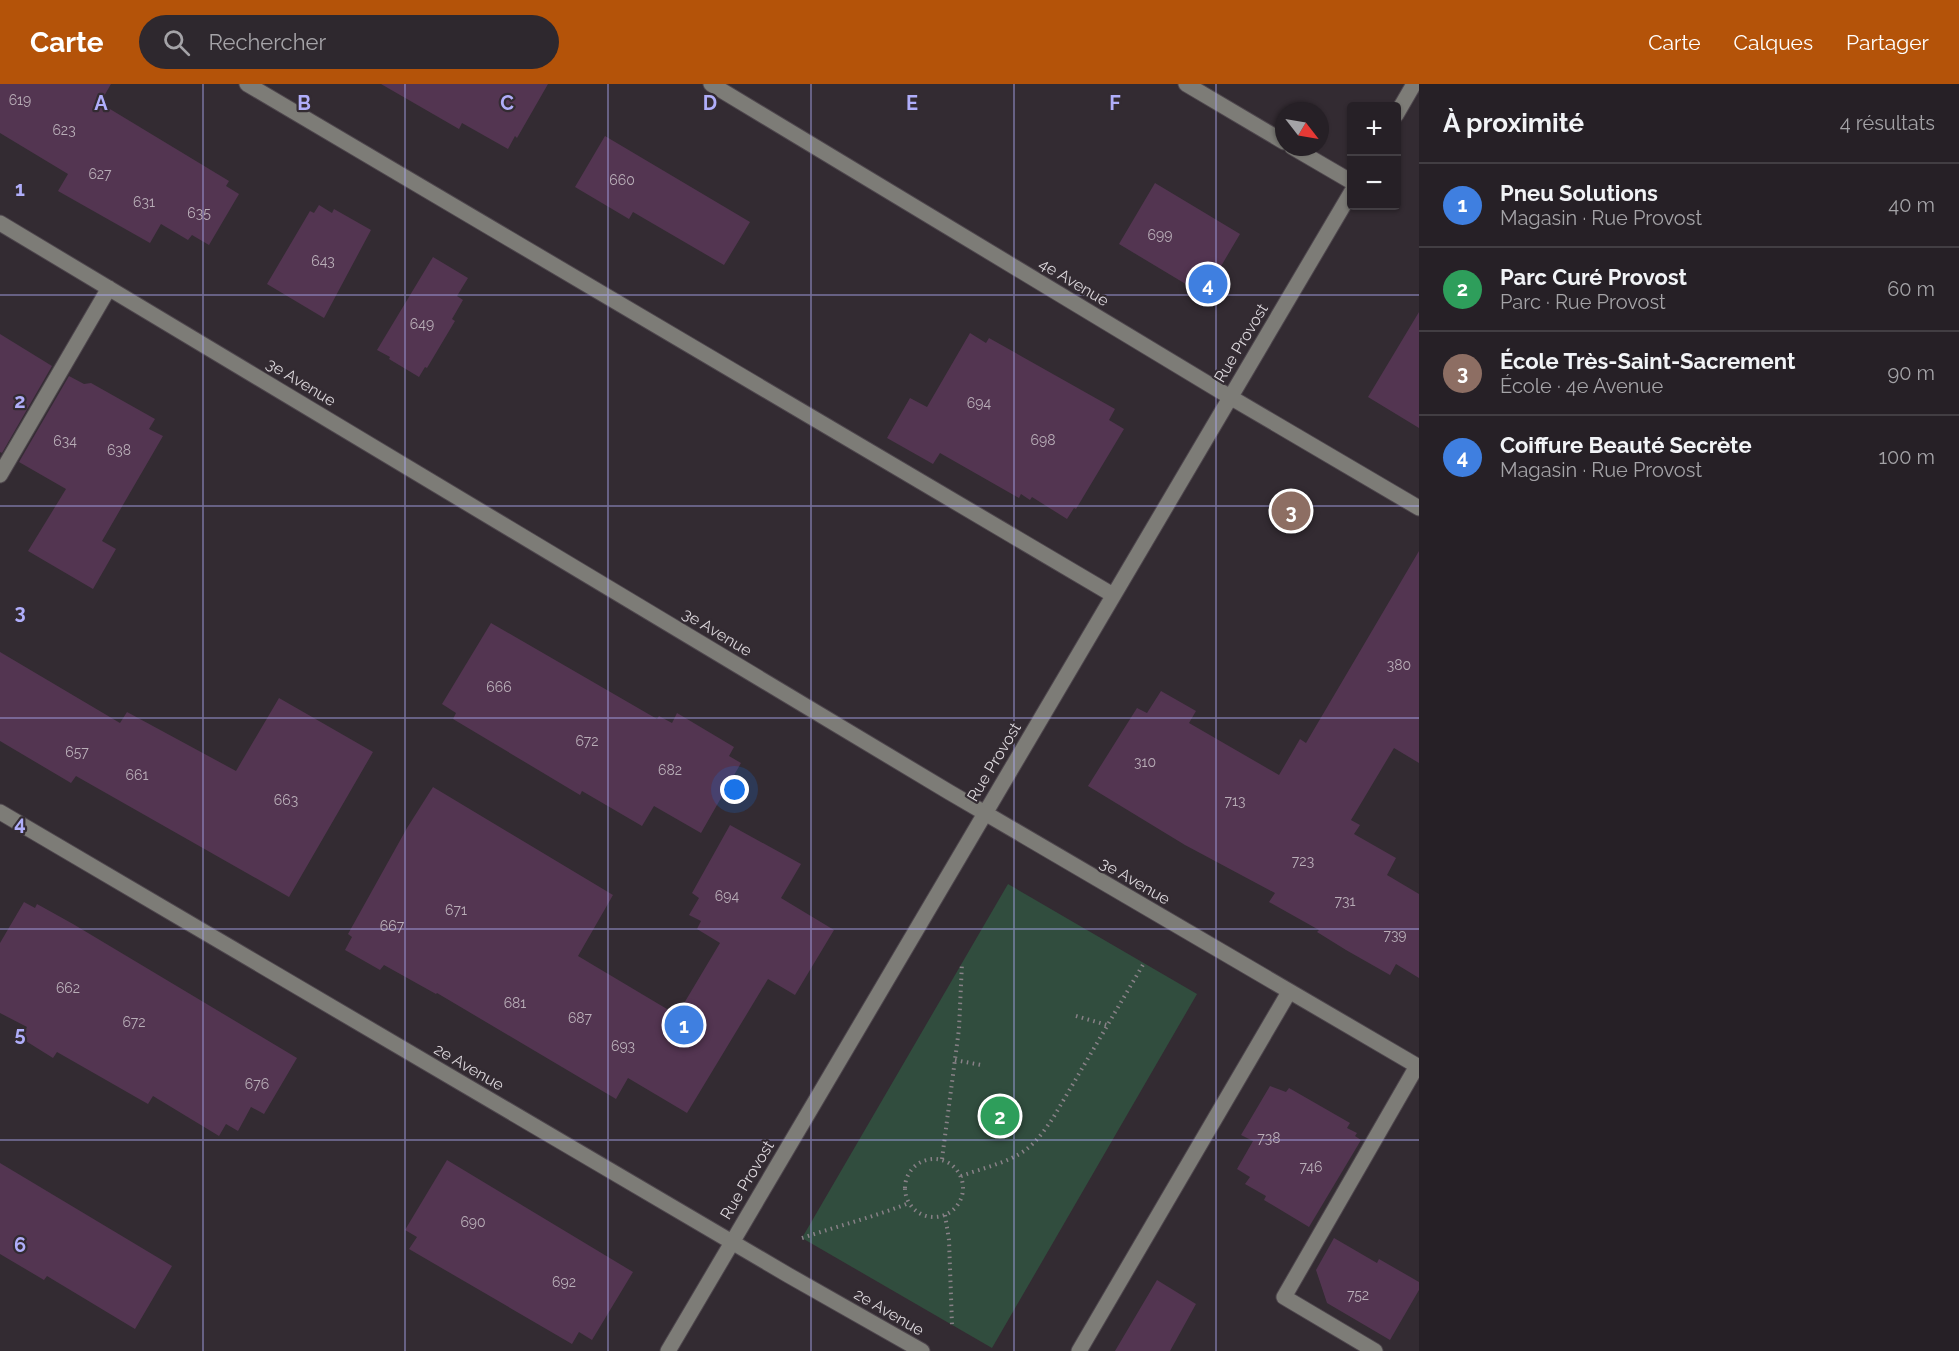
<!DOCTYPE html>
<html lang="fr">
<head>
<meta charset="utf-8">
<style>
	body { margin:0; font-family:Raleway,sans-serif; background:#2e282e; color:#f1f3f6 }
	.controls { position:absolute; right:18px; top:18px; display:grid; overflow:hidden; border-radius:6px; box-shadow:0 2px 4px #0004 }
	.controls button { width:54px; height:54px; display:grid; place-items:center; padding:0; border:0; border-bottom:2px solid #423e43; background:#262026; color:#f1f3f6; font:30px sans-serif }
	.compass { position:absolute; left:1275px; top:18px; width:54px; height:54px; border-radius:50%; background:#262026; box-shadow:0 2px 4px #0004; rotate:121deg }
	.you { position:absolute; left:735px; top:706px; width:21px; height:21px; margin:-15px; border:4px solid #fff; border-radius:50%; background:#1a73e8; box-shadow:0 0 0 9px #1a73e833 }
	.badge { display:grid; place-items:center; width:39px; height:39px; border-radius:50%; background:#b45309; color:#fff; font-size:20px; font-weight:700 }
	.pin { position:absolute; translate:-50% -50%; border:3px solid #fff; box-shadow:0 2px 6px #0006 }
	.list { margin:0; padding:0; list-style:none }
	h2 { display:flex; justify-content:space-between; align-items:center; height:78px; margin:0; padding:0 24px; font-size:26px }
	h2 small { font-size:20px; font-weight:400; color:#a4a3a7 }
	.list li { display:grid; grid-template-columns:39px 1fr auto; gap:18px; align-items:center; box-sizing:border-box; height:84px; padding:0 24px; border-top:2px solid #423e43 }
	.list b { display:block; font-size:22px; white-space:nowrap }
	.list p { margin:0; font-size:20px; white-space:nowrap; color:#a4a3a7 }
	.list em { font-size:20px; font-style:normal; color:#a4a3a7 }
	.icon { flex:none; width:33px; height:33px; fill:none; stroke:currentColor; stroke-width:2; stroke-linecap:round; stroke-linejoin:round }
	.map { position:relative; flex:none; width:1419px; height:1267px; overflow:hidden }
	header { display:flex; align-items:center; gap:36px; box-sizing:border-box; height:84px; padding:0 30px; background:#b45309; color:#fff }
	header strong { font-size:28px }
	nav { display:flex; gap:33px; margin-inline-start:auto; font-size:21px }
	.search { width:420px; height:54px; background:#2e282e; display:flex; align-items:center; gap:15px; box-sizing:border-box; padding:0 21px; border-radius:33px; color:#a4a3a7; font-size:22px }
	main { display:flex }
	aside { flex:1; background:#262026 }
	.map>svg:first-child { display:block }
</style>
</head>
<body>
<header>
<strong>Carte</strong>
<div class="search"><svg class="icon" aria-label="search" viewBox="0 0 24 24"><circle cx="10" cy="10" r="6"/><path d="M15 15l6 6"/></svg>Rechercher</div>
<nav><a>Carte</a><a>Calques</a><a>Partager</a></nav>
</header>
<main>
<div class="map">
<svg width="1419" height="1267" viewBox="0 0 1419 1267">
	<rect width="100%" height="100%" fill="#332b32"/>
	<!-- green -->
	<path fill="#314d3e" d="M 1008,800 L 1197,910 L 992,1264 L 802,1154 Z"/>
	<!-- building -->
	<path fill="#533551" d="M 0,0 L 111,0 L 100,19 L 229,97 L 226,102 L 239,110 L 209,161 L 192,151 L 188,156 L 161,140 L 150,159 L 58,107 L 68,90 L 0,49 Z
		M 381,0 L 548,0 L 517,54 L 515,52 L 508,65 L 462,39 L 459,45 Z
		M 605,52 L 750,138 L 724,181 L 633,128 L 629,135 L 575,103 Z
		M 1155,99 L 1240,150 L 1204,211 L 1119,160 Z
		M 319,121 L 332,129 L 334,125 L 371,146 L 324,234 L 267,200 L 310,127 L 314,129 Z
		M 433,173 L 468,194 L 457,212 L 463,216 L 452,235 L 455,237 L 427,284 L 425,283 L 419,293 L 389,275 L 390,273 L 377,266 Z
		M 1419,228 L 1419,344 L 1368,313 Z
		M 970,249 L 986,259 L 989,254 L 1115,325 L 1109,336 L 1124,345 L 1076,425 L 1074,424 L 1067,435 L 1032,413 L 1030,416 L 1021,410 L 1019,414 L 940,369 L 933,380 L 887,354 L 910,314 L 927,323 Z
		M 0,250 L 52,282 L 2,369 L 0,368 Z
		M 69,292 L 84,300 L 91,299 L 155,335 L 149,345 L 163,352 L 102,457 L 116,465 L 93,505 L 28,467 L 66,405 L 19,378 Z
		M 1419,467 L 1419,679 L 1394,664 L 1351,736 L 1360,741 L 1354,750 L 1396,774 L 1387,791 L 1419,810 L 1419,894 L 1396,880 L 1390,891 L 1346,866 L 1317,848 L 1319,846 L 1269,818 L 1275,809 L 1185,761 L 1088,702 L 1137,624 L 1147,629 L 1161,607 L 1196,627 L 1189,639 L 1279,691 L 1300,655 L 1306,659 Z
		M 491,539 L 657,635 L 659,632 L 672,639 L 677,629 L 734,663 L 729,672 L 741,679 L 701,749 L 654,722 L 642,742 L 582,707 L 580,711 L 453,635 L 456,629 L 442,620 Z
		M 0,568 L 120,639 L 127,628 L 236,687 L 279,614 L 373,668 L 289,813 L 76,692 L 71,699 L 0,657 Z
		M 433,703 L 613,811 L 578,872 L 677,931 L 720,859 L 697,845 L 701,837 L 689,831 L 699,814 L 692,809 L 730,741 L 801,780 L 781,814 L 834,846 L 795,911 L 768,895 L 687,1029 L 628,994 L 616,1015 L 437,909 L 436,910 L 384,881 L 380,886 L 345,866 L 352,853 L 348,850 L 407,744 Z
		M 24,818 L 35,824 L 37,820 L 73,840 L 297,974 L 264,1030 L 251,1023 L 238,1047 L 226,1040 L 219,1052 L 153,1012 L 148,1020 L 57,968 L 53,974 L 21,954 L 27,943 L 0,929 L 0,859 Z
		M 1270,1002 L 1286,1008 L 1289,1004 L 1350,1039 L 1347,1044 L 1357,1049 L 1355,1052 L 1361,1056 L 1309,1143 L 1264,1116 L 1266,1112 L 1245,1100 L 1250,1093 L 1237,1085 L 1253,1057 L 1241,1051 Z
		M 447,1076 L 633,1188 L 592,1256 L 579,1248 L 572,1260 L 409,1165 L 417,1153 L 405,1146 Z
		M 0,1079 L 172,1182 L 135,1245 L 47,1192 L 44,1196 L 0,1170 Z
		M 1334,1154 L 1377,1179 L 1379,1175 L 1419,1198 L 1419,1206 L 1390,1256 L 1327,1219 L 1316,1186 Z
		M 1157,1196 L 1196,1220 L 1170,1267 L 1115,1267 Z"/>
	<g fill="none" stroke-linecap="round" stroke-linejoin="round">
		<defs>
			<path id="minor" d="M 247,0 L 1113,511
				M 711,0 L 1230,313 L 1419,424
				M 1186,0 L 1284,58
				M 1396,31 L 1414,0
				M 1292,63 L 1352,98
				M 0,139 L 949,708 L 1419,983
				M 0,391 L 109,204
				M 0,728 L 788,1191 L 922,1267
				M 668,1267 L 1352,107
				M 1079,1267 L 1289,908
				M 1375,1267 L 1284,1213 L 1417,982"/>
		</defs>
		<!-- minor casing -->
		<use href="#minor" stroke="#4e464d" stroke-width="17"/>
		<!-- path -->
		<path stroke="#888187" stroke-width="4" stroke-dasharray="1.5 4.5" stroke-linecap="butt" d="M 1076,932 L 1107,941
			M 955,976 L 981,981
			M905 1104a29 29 0 1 1 58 0a29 29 0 1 1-58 0Z
			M 942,1075 L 959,945 L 962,879
			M 961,1092 C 983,1084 1011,1078 1028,1064 C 1038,1056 1046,1044 1053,1034 L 1144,879
			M 945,1131 L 949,1156 L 952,1241
			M 802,1154 C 838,1142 874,1133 909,1119"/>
		<!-- minor -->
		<use href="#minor" stroke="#7d7c77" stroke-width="15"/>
	</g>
	<!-- grid -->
	<path fill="none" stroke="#b0aefa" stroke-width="1.5" stroke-opacity="0.55" d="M 203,0 L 203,1267M 405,0 L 405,1267M 608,0 L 608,1267M 811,0 L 811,1267M 1014,0 L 1014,1267M 1216,0 L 1216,1267M 0,211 L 1419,211M 0,422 L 1419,422M 0,634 L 1419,634M 0,845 L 1419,845M 0,1056 L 1419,1056"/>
	<g text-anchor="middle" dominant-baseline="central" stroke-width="4.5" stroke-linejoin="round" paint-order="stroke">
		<!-- number labels -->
		<g font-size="14" fill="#b9aeb8">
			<text x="20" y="16">619</text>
			<text x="64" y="46">623</text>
			<text x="100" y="90">627</text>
			<text x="622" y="96">660</text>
			<text x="144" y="118">631</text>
			<text x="199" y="129">635</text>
			<text x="1160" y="151">699</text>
			<text x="323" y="177">643</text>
			<text x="422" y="240">649</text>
			<text x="979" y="319">694</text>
			<text x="1043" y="356">698</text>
			<text x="65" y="357">634</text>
			<text x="119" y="366">638</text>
			<text x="1399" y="581">380</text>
			<text x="499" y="603">666</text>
			<text x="587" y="657">672</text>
			<text x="77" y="668">657</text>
			<text x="1145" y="678">310</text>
			<text x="670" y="686">682</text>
			<text x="137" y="691">661</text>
			<text x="286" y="716">663</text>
			<text x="1235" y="717">713</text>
			<text x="1303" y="777">723</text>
			<text x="727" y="812">694</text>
			<text x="1345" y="817">731</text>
			<text x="456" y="826">671</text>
			<text x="392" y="842">667</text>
			<text x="1395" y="851">739</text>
			<text x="68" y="904">662</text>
			<text x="515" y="919">681</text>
			<text x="580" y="934">687</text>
			<text x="134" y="938">672</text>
			<text x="623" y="962">693</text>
			<text x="257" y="1000">676</text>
			<text x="1269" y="1054">738</text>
			<text x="1311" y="1083">746</text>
			<text x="473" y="1138">690</text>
			<text x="564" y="1198">692</text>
			<text x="1358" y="1211">752</text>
		</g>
		<!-- street labels -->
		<g font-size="16" fill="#dbd6db" stroke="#332b32">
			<text transform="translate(1074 198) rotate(31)">4e Avenue</text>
			<text transform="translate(1241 259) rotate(-59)">Rue Provost</text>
			<text transform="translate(301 298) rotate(31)">3e Avenue</text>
			<text transform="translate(717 548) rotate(31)">3e Avenue</text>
			<text transform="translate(994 678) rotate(-59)">Rue Provost</text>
			<text transform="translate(1135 797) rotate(30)">3e Avenue</text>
			<text transform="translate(469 983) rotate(30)">2e Avenue</text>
			<text transform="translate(747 1096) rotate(-59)">Rue Provost</text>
			<text transform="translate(889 1228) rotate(30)">2e Avenue</text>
		</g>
	</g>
	<g font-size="20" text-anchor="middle" font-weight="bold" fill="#b0aefa" stroke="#332b32" stroke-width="4.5" stroke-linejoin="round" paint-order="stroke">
		<text x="101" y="26">A</text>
		<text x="304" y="26">B</text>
		<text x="507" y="26">C</text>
		<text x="710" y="26">D</text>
		<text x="912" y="26">E</text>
		<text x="1115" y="26">F</text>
		<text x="20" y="112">1</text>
		<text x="20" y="324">2</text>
		<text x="20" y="535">3</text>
		<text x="20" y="746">4</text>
		<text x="20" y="957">5</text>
		<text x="20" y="1168">6</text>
	</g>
</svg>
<div class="controls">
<button>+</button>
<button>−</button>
</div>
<svg class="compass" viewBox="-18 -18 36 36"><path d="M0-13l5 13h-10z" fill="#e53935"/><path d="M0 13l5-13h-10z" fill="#a4a3a7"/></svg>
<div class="you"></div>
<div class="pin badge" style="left:684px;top:941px;background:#3f7fe0">1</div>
<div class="pin badge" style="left:1000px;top:1032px;background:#2e9e5b">2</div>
<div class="pin badge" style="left:1291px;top:427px;background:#8d6e63">3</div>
<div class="pin badge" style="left:1208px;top:200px;background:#3f7fe0">4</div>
</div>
<aside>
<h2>À proximité<small>4 résultats</small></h2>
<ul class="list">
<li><span class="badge" style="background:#3f7fe0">1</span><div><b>Pneu Solutions</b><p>Magasin · Rue Provost</p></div><em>40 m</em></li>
<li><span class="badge" style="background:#2e9e5b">2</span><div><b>Parc Curé Provost</b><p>Parc · Rue Provost</p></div><em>60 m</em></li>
<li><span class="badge" style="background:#8d6e63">3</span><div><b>École Très-Saint-Sacrement</b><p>École · 4e Avenue</p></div><em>90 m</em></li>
<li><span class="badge" style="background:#3f7fe0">4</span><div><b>Coiffure Beauté Secrète</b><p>Magasin · Rue Provost</p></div><em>100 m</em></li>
</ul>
</aside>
</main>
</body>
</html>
